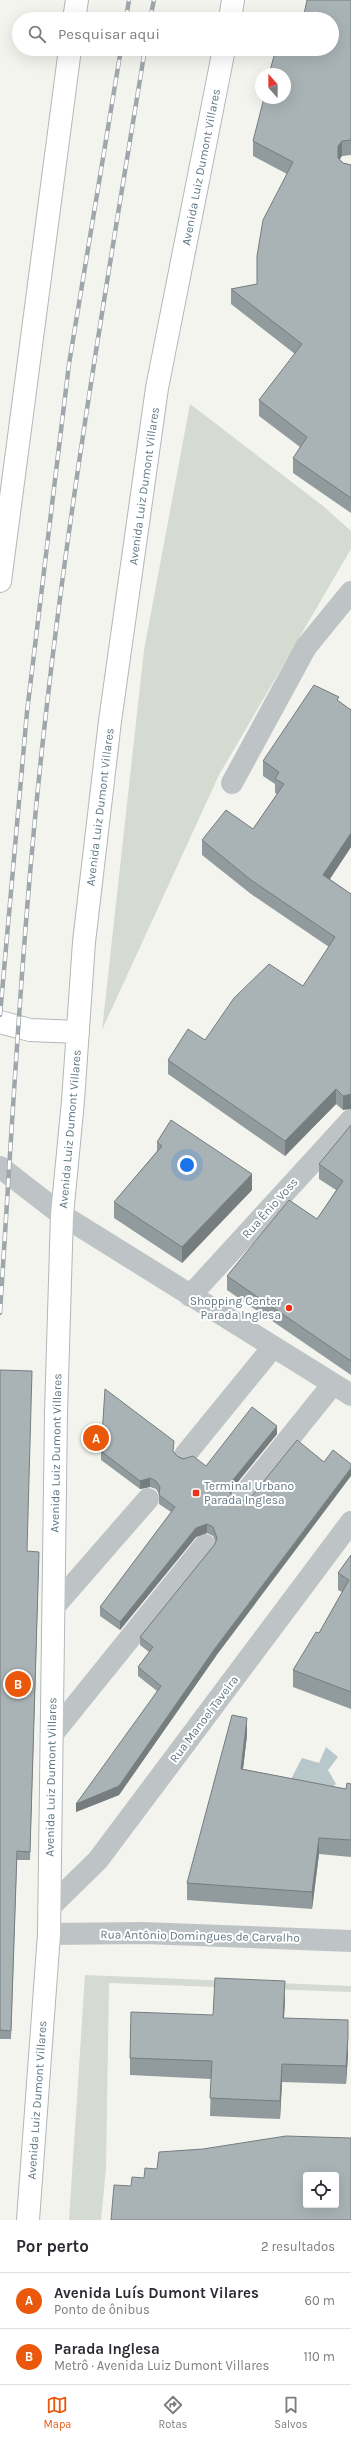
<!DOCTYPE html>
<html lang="pt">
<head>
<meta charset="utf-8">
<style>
	body { margin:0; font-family:Karla,sans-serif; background:#f2f2f3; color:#2b2b33 }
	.controls { position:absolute; right:12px; bottom:12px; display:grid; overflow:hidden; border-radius:4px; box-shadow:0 4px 16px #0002 }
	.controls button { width:36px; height:36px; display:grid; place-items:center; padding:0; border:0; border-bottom:1px solid #e1e1e2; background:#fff; color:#2b2b33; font:20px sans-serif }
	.compass { position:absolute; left:255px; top:68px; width:36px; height:36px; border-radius:50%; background:#fff; box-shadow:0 4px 16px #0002; rotate:339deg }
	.you { position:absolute; left:187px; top:1165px; width:14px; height:14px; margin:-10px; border:3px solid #fff; border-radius:50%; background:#1a73e8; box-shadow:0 0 0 6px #1a73e833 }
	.badge { display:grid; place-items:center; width:26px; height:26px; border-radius:50%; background:#ea580c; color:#fff; font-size:13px; font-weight:700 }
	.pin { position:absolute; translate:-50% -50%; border:2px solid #fff; box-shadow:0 1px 4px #0006 }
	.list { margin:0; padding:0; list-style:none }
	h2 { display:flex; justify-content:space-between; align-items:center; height:52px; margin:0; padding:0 16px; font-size:17px }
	h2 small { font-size:13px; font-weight:400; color:#7c7c81 }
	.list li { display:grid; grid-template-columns:26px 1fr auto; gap:12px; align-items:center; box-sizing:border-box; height:56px; padding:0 16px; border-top:1px solid #e1e1e2 }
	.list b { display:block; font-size:15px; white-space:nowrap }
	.list p { margin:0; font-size:13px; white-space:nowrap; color:#7c7c81 }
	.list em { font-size:13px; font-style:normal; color:#7c7c81 }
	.icon { flex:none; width:22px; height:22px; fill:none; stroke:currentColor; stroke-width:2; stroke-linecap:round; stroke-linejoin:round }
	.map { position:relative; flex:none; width:351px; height:2220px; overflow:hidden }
	.search { position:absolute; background:#fff; box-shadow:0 4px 16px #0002; left:12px; right:12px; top:12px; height:44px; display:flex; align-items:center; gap:10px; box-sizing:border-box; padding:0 14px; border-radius:22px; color:#7c7c81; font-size:15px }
	.sheet { height:164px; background:#fff }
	nav { display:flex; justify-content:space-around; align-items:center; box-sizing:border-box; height:56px; border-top:1px solid #e1e1e2; background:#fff; font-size:11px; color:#7c7c81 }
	nav a { display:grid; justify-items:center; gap:2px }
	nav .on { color:#ea580c }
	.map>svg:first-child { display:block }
</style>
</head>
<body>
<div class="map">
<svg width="351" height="2220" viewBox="0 0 351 2220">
	<rect width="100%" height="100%" fill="#f4f4ef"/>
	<!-- green -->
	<path fill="#d5dbd0" d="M 190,404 L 323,506 L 351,531 L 351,549 L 219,775 L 102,1030 L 144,650 Z
		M 85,1975 L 351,1986 L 351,1992 L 109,1983 L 106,2169 L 101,2220 L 69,2220 Z"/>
	<!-- water -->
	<path fill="#b7c7ca" d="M 326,1747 L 338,1757 L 328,1770 L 336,1784 L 318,1797 L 291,1779 L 302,1758 L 319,1763 Z"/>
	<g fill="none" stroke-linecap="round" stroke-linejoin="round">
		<defs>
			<path id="major" d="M 74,19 L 77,0
				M 230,19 L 233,0
				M 0,581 L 70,49
				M 0,1022 L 30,1030 L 78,1032
				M 28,2220 L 49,1934 L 56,1412 L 62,1215 L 73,1101 L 84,942 L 110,721 L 157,388 L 224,49"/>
		</defs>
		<!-- major casing -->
		<use href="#major" stroke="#b2b7ba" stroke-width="24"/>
		<!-- minor -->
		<path stroke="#bec4c6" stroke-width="22" d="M 232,783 L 306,647 L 351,592
			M 0,1167 L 62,1215 L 351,1395
			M 190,1296 L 351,1120
			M 185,1455 L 273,1347
			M 242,1497 L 333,1384
			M 53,1608 L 148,1499
			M 51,1736 L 205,1545
			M 49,1908 L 98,1860 L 351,1522
			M 49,1934 L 144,1933 L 351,1941"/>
		<!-- major -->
		<use href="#major" stroke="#fff" stroke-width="22"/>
		<defs>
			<path id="rail" d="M 126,19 L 129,0
				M 150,19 L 154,0
				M 0,1015 L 27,712 L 69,364 L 121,49
				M 0,1313 C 13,1113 23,913 46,713 C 71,491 109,270 145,49"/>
		</defs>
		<!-- rail casing -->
		<use href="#rail" stroke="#9fa7ac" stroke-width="4.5"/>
		<!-- rail -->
		<use href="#rail" stroke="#fff" stroke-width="3" stroke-dasharray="9" stroke-linecap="butt"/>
	</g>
	<!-- wall -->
	<path fill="#919a9d" d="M 351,0 L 351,155 L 342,156 L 340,159 L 343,163 L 351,165 L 351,513 L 293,473 L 293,458 L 300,447 L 259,416 L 259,400 L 295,354 L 231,304 L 231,289 L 257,284 L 287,174 L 253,156 L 253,141 L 292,53 Z
		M 339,701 L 351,710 L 351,847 L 330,879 L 351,894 L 343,1110 L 336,1104 L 285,1156 L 168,1074 L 168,1060 L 205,1040 L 303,986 L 329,947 L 251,894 L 202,855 L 202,840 L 253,829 L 277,794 L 275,793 L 275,784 L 263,776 L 263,761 Z
		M 351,1125 L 351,1375 L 227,1290 L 227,1276 L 317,1219 L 336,1190 L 319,1179 L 319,1164 Z
		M 157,1142 L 252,1190 L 182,1263 L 114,1218 L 114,1202 L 157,1151 Z
		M 0,1370 L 27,1551 L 39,1560 L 30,1860 L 17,1860 L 11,2039 L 0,2039 Z
		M 277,1434 L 232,1489 L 216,1656 L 119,1795 L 76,1812 L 157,1691 L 138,1676 L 138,1667 L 149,1652 L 140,1645 L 140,1637 L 215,1544 L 216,1542 L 213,1536 L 207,1533 L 196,1537 L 120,1630 L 100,1616 L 100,1607 L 171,1512 L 159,1504 L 159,1494 L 156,1489 L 150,1487 L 140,1489 L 101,1460 L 101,1451 L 174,1452 L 177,1456 L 206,1466 Z
		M 351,1555 L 351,1709 L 293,1687 L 293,1670 L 319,1633 L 342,1592 L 338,1590 L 338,1573 Z
		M 247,1735 L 243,1769 L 346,1789 L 351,1784 L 351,1857 L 319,1854 L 312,1909 L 187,1900 L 187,1883 Z
		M 285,1999 L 284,2018 L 348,2055 L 346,2084 L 282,2082 L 280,2119 L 210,2116 L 211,2079 L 130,2075 L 130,2058 L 213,2015 Z"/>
	<!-- shaded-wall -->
	<path fill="#767d7f" d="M 342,141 L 342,156 L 338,161 L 338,146 Z
		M 351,833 L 351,847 L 323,889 L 323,875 Z
		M 336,1089 L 336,1104 L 285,1156 L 285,1141 Z
		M 351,1094 L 351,1109 L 343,1110 L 343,1096 Z
		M 252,1174 L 252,1190 L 182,1263 L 182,1247 Z
		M 277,1426 L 277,1434 L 232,1489 L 230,1501 L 230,1493 L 232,1481 Z
		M 351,1468 L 351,1476 L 216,1656 L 119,1795 L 76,1812 L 76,1804 L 216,1647 Z
		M 150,1478 L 150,1487 L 140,1489 L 140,1481 Z
		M 207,1524 L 207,1533 L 196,1537 L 120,1630 L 120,1622 L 196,1528 Z
		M 247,1718 L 247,1735 L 241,1786 L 241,1769 Z
		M 319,1838 L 319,1854 L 312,1909 L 312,1892 Z
		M 285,1981 L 285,1999 L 283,2035 L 283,2018 Z
		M 348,2037 L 348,2055 L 346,2084 L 346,2066 Z
		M 282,2064 L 282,2082 L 280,2119 L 280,2101 Z"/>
	<!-- building -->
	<path fill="#a9b3b6" stroke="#767d7f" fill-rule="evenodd" d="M 307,0 L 351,0 L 351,140 L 342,141 L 338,146 L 338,158 L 343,163 L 351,165 L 351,498 L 293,458 L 307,437 L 259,400 L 302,344 L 231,289 L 257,284 L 257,256 L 263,220 L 293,162 L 253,141 L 264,98 L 285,98 L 285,74 L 269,74 L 276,49 L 282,49 L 292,53 L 293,49 L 332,49 L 332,19 L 303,19 Z
		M 314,685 L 339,697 L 337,700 L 351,710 L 351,833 L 323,875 L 351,894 L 351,1094 L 343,1096 L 336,1089 L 285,1141 L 168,1060 L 188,1029 L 205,1040 L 234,998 L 269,964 L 303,986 L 335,937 L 251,880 L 202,840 L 226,810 L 253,829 L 284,784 L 275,779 L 279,772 L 263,761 Z
		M 171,1120 L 252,1174 L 182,1247 L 114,1202 L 162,1146 L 157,1142 Z
		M 351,1125 L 351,1361 L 227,1276 L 289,1200 L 317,1219 L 343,1181 L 319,1164 Z
		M 0,1370 L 32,1371 L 27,1551 L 39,1552 L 30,1852 L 17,1851 L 11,2031 L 0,2030 Z
		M 105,1389 L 174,1441 L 173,1451 L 177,1456 L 183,1459 L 193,1456 L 206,1466 L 252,1407 L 277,1426 L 232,1481 L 230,1493 L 240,1501 L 246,1500 L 252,1496 L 297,1440 L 324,1462 L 333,1450 L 351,1464 L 351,1468 L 216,1647 L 119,1786 L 76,1804 L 161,1686 L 138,1667 L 153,1647 L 140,1637 L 215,1544 L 217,1538 L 213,1527 L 207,1524 L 196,1528 L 120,1622 L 100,1607 L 175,1507 L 159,1495 L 160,1487 L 156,1481 L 150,1478 L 140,1481 L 101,1451 Z
		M 351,1555 L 351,1692 L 293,1670 L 316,1632 L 319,1633 L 349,1580 L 338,1573 Z
		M 232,1715 L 247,1718 L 241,1769 L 346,1789 L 347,1783 L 351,1784 L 351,1840 L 319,1838 L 312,1892 L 187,1883 Z
		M 215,1978 L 285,1981 L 283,2018 L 348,2020 L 348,2037 L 346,2066 L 282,2064 L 280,2101 L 210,2098 L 212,2061 L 130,2058 L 131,2012 L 213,2015 Z
		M 286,2136 L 351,2138 L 351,2220 L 111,2220 L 114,2185 L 131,2186 L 132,2177 L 144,2178 L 145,2168 L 157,2169 L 159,2152 L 203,2149 ZM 306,2175 L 336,2175 L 336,2205 L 306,2205 Z"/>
	<!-- markers -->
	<g fill="#ec3218" stroke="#fff" stroke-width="1.5">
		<circle cx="289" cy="1308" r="4"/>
		<rect x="192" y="1489" width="8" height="8" rx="2"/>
	</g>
	<g text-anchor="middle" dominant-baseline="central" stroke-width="4" stroke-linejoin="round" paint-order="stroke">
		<!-- street labels -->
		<g font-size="12" fill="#617782" stroke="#fff">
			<text transform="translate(201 167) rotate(-79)">Avenida Luiz Dumont Villares</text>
			<text transform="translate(144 486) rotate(-82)">Avenida Luiz Dumont Villares</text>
			<text transform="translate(100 807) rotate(-83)">Avenida Luiz Dumont Villares</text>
			<text transform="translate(70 1129) rotate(-85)">Avenida Luiz Dumont Villares</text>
			<text transform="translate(270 1208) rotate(-48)">Rua Ênio Voss</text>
			<text transform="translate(56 1453) rotate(-89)">Avenida Luiz Dumont Villares</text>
			<text transform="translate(204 1719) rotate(-53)">Rua Manoel Taveira</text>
			<text transform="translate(51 1777) rotate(-89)">Avenida Luiz Dumont Villares</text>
			<text transform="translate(200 1936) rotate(1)">Rua Antônio Domingues de Carvalho</text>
			<text transform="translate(37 2100) rotate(-86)">Avenida Luiz Dumont Villares</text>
		</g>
		<!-- poi labels -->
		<g font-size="12" fill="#617782" stroke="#fff" text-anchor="end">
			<text x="281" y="1301">Shopping Center<tspan x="281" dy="14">Parada Inglesa</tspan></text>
			<text x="204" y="1486" text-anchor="start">Terminal Urbano<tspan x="204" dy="14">Parada Inglesa</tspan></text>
		</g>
	</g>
</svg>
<div class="controls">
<button><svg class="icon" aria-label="locate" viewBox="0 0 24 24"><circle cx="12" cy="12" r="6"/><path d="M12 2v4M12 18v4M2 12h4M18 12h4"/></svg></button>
</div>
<svg class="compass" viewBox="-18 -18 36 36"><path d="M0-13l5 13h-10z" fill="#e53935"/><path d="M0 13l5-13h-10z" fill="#7c7c81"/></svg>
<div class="you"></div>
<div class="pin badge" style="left:96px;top:1438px">A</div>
<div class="pin badge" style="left:18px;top:1684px">B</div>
<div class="search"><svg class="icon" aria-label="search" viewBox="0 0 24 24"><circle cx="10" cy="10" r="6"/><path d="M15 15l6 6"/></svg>Pesquisar aqui</div>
</div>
<section class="sheet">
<h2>Por perto<small>2 resultados</small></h2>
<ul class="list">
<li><span class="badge">A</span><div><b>Avenida Luís Dumont Vilares</b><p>Ponto de ônibus</p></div><em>60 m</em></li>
<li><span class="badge">B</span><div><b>Parada Inglesa</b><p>Metrô · Avenida Luiz Dumont Villares</p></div><em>110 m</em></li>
</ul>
</section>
<nav>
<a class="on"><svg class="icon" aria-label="map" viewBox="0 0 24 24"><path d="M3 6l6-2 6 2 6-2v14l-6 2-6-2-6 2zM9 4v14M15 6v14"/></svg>Mapa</a>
<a><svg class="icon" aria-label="directions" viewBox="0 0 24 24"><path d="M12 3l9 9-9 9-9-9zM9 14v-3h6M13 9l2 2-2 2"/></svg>Rotas</a>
<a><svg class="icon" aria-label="saved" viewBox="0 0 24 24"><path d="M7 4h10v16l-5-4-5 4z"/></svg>Salvos</a>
</nav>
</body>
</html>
